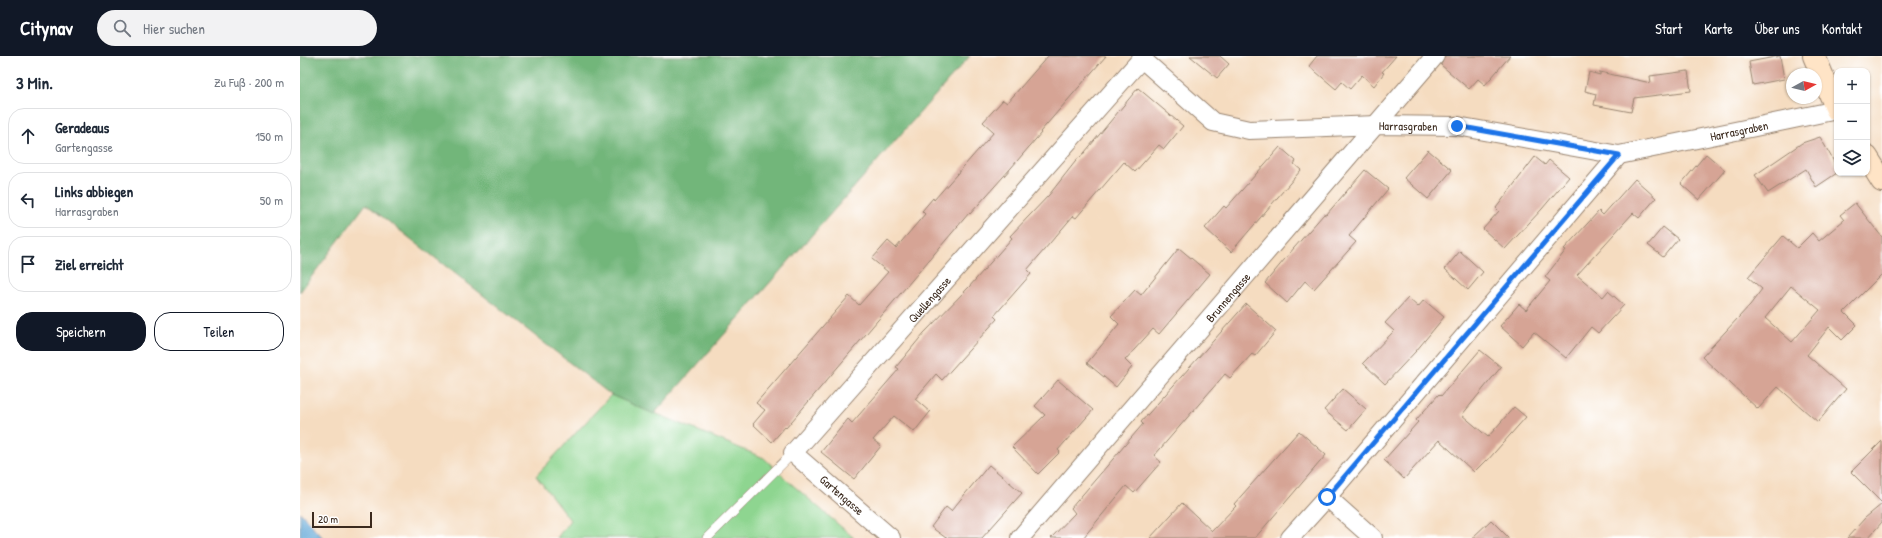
<!DOCTYPE html>
<html lang="de">
<head>
<meta charset="utf-8">
<style>
	body { margin:0; font-family:"Patrick Hand",sans-serif; background:#f2f2f3; color:#1f2937 }
	.controls { position:absolute; right:12px; top:12px; display:grid; overflow:hidden; border-radius:8px; box-shadow:0 1px 3px #0004 }
	.controls button { width:36px; height:36px; display:grid; place-items:center; padding:0; border:0; border-bottom:1px solid #e0e1e3; background:#fff; color:#1f2937; font:20px sans-serif }
	.compass { position:absolute; left:1486px; top:12px; width:36px; height:36px; border-radius:50%; background:#fff; box-shadow:0 1px 3px #0004; rotate:82deg }
	.scale { position:absolute; left:12px; bottom:10px; width:60px; box-sizing:border-box; padding-left:4px; border:2px solid #3b2a1e; border-top:0; font-size:11px; line-height:14px; white-space:nowrap; color:#3b2a1e; -webkit-text-stroke:3px #fff; paint-order:stroke }
	.stop { position:absolute; width:12px; height:12px; margin:-9px; border:3px solid #1a73e8; border-radius:50%; background:#fff }
	.stop.end { background:#1a73e8; border-color:#fff; box-shadow:0 1px 4px #0008 }
	.list { margin:0; padding:0; list-style:none }
	h2 { display:flex; justify-content:space-between; align-items:center; height:52px; margin:0; padding:0 16px; font-size:17px }
	h2 small { font-size:13px; font-weight:400; color:#747a83 }
	.list li { display:grid; grid-template-columns:26px 1fr auto; gap:12px; align-items:center; box-sizing:border-box; height:56px; margin:0 8px 8px; padding:0 8px; border:1px solid #e0e1e3; border-radius:16px }
	.list b { display:block; font-size:15px; white-space:nowrap }
	.list p { margin:0; font-size:13px; white-space:nowrap; color:#747a83 }
	.list em { font-size:13px; font-style:normal; color:#747a83 }
	.actions { display:flex; gap:8px; padding:12px 16px }
	.actions a { flex:1; padding:9px 0; border:1px solid #111827; border-radius:16px; text-align:center; font-size:14px; color:#111827 }
	.actions .main { background:#111827; color:#fff }
	.icon { flex:none; width:22px; height:22px; fill:none; stroke:currentColor; stroke-width:2; stroke-linecap:round; stroke-linejoin:round }
	.map { position:relative; flex:none; width:1582px; height:482px; overflow:hidden }
	header { display:flex; align-items:center; gap:24px; box-sizing:border-box; height:56px; padding:0 20px; background:#111827; color:#fff }
	header strong { font-size:19px }
	nav { display:flex; gap:22px; margin-inline-start:auto; font-size:14px }
	.search { width:280px; height:36px; background:#f2f2f3; display:flex; align-items:center; gap:10px; box-sizing:border-box; padding:0 14px; border-radius:22px; color:#747a83; font-size:15px }
	main { display:flex }
	aside { flex:1; background:#fff }
	.map>svg:first-child { display:block }
</style>
</head>
<body>
<header>
<strong>Citynav</strong>
<div class="search"><svg class="icon" aria-label="search" viewBox="0 0 24 24"><circle cx="10" cy="10" r="6"/><path d="M15 15l6 6"/></svg>Hier suchen</div>
<nav><a>Start</a><a>Karte</a><a>Über uns</a><a>Kontakt</a></nav>
</header>
<main>
<aside>
<h2>3 Min.<small>Zu Fuß · 200 m</small></h2>
<ul class="list">
<li><svg class="icon" aria-label="ahead" viewBox="0 0 24 24"><path d="M12 20V5M6 11l6-6 6 6"/></svg><div><b>Geradeaus</b><p>Gartengasse</p></div><em>150 m</em></li>
<li><svg class="icon" aria-label="left" viewBox="0 0 24 24"><path d="M17 20v-9H6M10 6l-5 5 5 5"/></svg><div><b>Links abbiegen</b><p>Harrasgraben</p></div><em>50 m</em></li>
<li><svg class="icon" aria-label="arrive" viewBox="0 0 24 24"><path d="M6 21V4h12l-3 4 3 4H6"/></svg><div><b>Ziel erreicht</b></div></li>
</ul>
<div class="actions"><a class="main">Speichern</a><a>Teilen</a></div>
</aside>
<div class="map">
<svg width="1582" height="482" viewBox="0 0 1582 482">
	<rect width="100%" height="100%" fill="#fff"/>
	<filter id="ink" filterUnits="userSpaceOnUse"><feTurbulence type="fractalNoise" baseFrequency=".025" numOctaves="2"/><feDisplacementMap in="SourceGraphic" scale="8" xChannelSelector="R" yChannelSelector="G"/><feConvolveMatrix kernelMatrix="1 2 1 2 8 2 1 2 1" color-interpolation-filters="sRGB"/></filter>
	<filter id="wash" filterUnits="userSpaceOnUse"><feTurbulence type="fractalNoise" baseFrequency=".012" numOctaves="4" result="noise"/><feDisplacementMap in="SourceGraphic" scale="16" xChannelSelector="R" yChannelSelector="G"/><feGaussianBlur stdDeviation="0.9" result="paint"/><feColorMatrix in="noise" values="0 0 0 0 0 0 0 0 0 0 0 0 0 0 0 0 0 1.4 0 .05"/><feComposite in="paint" operator="in"/></filter>
	<g filter="url(#wash)">
		<rect width="100%" height="100%" fill="#f5dcc0"/>
		<!-- green -->
		<path fill="#8ed590" stroke="#648057" d="M 311,339 L 464,402 L 487,424 L 554,482 L 257,482 L 270,464 L 236,420 Z"/>
		<!-- forest -->
		<path fill="#72b67a" stroke="#56704c" d="M 0,0 L 670,0 L 354,358 L 311,339 L 66,148 L 0,236 Z"/>
		<!-- water -->
		<path fill="#62a7d7" stroke="#4e687a" d="M 0,456 L 23,482 L 0,482 Z"/>
		<g id="blocks">
			<!-- building -->
			<path fill="#d6a495" fill-rule="evenodd" d="M 748,0 L 806,0 L 740,76 L 741,77 L 711,112 L 670,158 L 669,157 L 486,372 L 485,371 L 472,386 L 453,368 L 465,354 L 456,347 L 549,240 L 559,249 L 588,216 L 572,203 L 588,185 L 596,192 L 625,158 L 622,155 L 633,142 L 634,144 L 694,76 L 683,66 L 703,44 L 707,47 Z
				M 890,0 L 920,0 L 929,8 L 917,22 Z
				M 1017,0 L 1096,0 L 1082,16 L 1084,17 L 1074,30 L 1062,19 L 1050,33 L 1042,26 L 1036,33 L 1009,10 Z
				M 1145,0 L 1210,0 L 1185,29 L 1178,23 L 1169,33 L 1141,9 Z
				M 1480,0 L 1484,23 L 1453,29 L 1449,6 Z
				M 1388,15 L 1391,35 L 1334,42 L 1331,56 L 1294,49 L 1296,38 L 1285,35 L 1289,16 L 1300,19 L 1300,16 L 1351,27 L 1350,20 Z
				M 838,32 L 883,70 L 864,93 L 859,89 L 835,116 L 824,106 L 776,162 L 773,160 L 727,214 L 731,218 L 694,260 L 697,263 L 642,324 L 636,318 L 615,343 L 630,356 L 614,376 L 594,360 L 573,384 L 581,390 L 554,423 L 521,396 L 548,363 L 552,367 L 599,313 L 596,311 L 624,277 L 669,231 L 712,182 L 710,180 L 749,139 L 779,101 L 780,102 Z
				M 1520,81 L 1537,111 L 1537,117 L 1516,131 L 1506,113 L 1468,137 L 1455,119 L 1502,87 Z
				M 980,91 L 996,105 L 994,108 L 1001,114 L 931,196 L 905,172 L 924,150 L 926,152 Z
				M 1128,94 L 1152,114 L 1128,143 L 1104,122 Z
				M 1406,98 L 1425,114 L 1399,144 L 1381,128 Z
				M 1235,101 L 1245,109 L 1249,104 L 1269,121 L 1242,153 L 1205,193 L 1183,173 L 1199,155 L 1196,152 Z
				M 1065,114 L 1088,133 L 1049,180 L 1056,186 L 1014,233 L 1005,225 L 987,247 L 965,227 L 994,192 L 1024,158 L 1026,159 Z
				M 1335,123 L 1356,142 L 1339,162 L 1333,157 L 1277,219 L 1303,241 L 1308,235 L 1324,249 L 1298,277 L 1291,271 L 1266,302 L 1234,276 L 1222,290 L 1200,270 L 1219,248 L 1226,254 L 1250,225 L 1245,221 L 1266,194 L 1264,193 L 1299,155 L 1303,159 Z
				M 1555,147 L 1582,181 L 1582,218 L 1544,256 L 1557,269 L 1542,284 L 1529,271 L 1507,299 L 1546,333 L 1518,366 L 1478,331 L 1458,353 L 1402,301 L 1450,249 L 1462,233 L 1448,221 L 1483,180 L 1497,192 L 1512,177 L 1519,185 L 1544,164 L 1540,159 ZM 1491,230 L 1520,254 L 1492,286 L 1465,262 Z
				M 1363,171 L 1378,183 L 1363,201 L 1348,189 Z
				M 879,192 L 910,218 L 859,278 L 853,273 L 825,304 L 832,311 L 816,331 L 787,307 L 819,268 L 811,260 L 835,234 L 841,239 Z
				M 1160,195 L 1183,216 L 1168,234 L 1145,213 Z
				M 1108,242 L 1118,251 L 1124,244 L 1144,261 L 1116,295 L 1085,328 L 1063,307 L 1094,275 L 1085,267 Z
				M 946,248 L 976,275 L 955,300 L 952,298 L 930,322 L 925,318 L 854,400 L 861,406 L 834,437 L 826,430 L 783,482 L 751,482 L 775,457 L 771,452 L 843,368 L 841,366 Z
				M 1180,294 L 1201,311 L 1162,359 L 1188,381 L 1214,351 L 1226,361 L 1187,405 L 1186,404 L 1174,416 L 1139,384 L 1104,423 L 1084,404 L 1118,366 L 1116,364 L 1139,338 L 1141,340 Z
				M 758,324 L 793,354 L 758,394 L 760,396 L 738,418 L 712,391 L 745,359 L 735,350 Z
				M 1043,333 L 1066,353 L 1048,374 L 1024,354 Z
				M 999,375 L 1026,399 L 955,482 L 850,482 L 882,447 L 912,475 L 936,450 L 934,448 Z
				M 1582,385 L 1582,447 L 1551,416 Z
				M 689,409 L 722,437 L 682,482 L 646,482 L 631,471 L 646,451 L 651,455 Z
				M 1582,448 L 1582,466 L 1568,482 L 1547,482 L 1565,462 Z
				M 1191,464 L 1209,482 L 1172,482 Z"/>
		</g>
	</g>
	<g filter="url(#ink)">
		<use href="#blocks" fill-opacity="0" stroke="#98836f" stroke-width="1"/>
		<g fill="none" stroke-linecap="round" stroke-linejoin="round">
			<defs>
				<path id="lane" d="M 407,482 L 493,397"/>
				<g id="street">
					<path id="s1" d="M 842,3 L 913,66 L 949,74 L 1077,69 L 1157,70 L 1319,99 L 1537,54"/>
					<path d="M 1027,441 L 1073,482"/>
					<path id="s2" d="M 591,482 L 493,397 L 844,0"/>
					<path id="s3" d="M 720,482 L 1135,0"/>
					<path d="M 990,482 L 1027,441 L 1319,99"/>
				</g>
				<path id="secondary" d="M 1514,0 L 1537,54
					M 1567,101 L 1582,125"/>
			</defs>
			<!-- lane casing -->
			<use href="#lane" stroke="#98836f" stroke-width="10"/>
			<!-- street casing -->
			<use href="#street" stroke="#98836f" stroke-width="20"/>
			<!-- secondary casing -->
			<use href="#secondary" stroke="#98836f" stroke-width="24"/>
			<!-- lane -->
			<use href="#lane" stroke="#fff" stroke-width="9"/>
			<!-- street -->
			<use href="#street" stroke="#fff" stroke-width="18"/>
			<!-- secondary -->
			<use href="#secondary" stroke="#ffe4c6" stroke-width="22"/>
		</g>
	</g>
	<g fill="none" stroke-linecap="round" stroke-linejoin="round" filter="url(#ink)">
		<!-- route -->
		<path stroke="#1a73e8" stroke-width="5" d="M 1027,441 L 1319,99 L 1157,70"/>
	</g>
	<g text-anchor="middle" dominant-baseline="central" stroke-width="3" stroke-linejoin="round" paint-order="stroke">
		<!-- street labels -->
		<g font-size="12" fill="#3b2a1e" stroke="#fff">
			<text stroke="none"><textPath href="#s1" startOffset="291">Harrasgraben</textPath></text>
			<text stroke="none"><textPath href="#s1" startOffset="627">Harrasgraben</textPath></text>
			<text stroke="none"><textPath href="#s3" startOffset="318">Brunnengasse</textPath></text>
			<text stroke="none"><textPath href="#s2" startOffset="335">Quellengasse</textPath></text>
			<text transform="translate(542 439) rotate(41)">Gartengasse</text>
		</g>
	</g>
</svg>
<div class="controls">
<button>+</button>
<button>−</button>
<button><svg class="icon" aria-label="layers" viewBox="0 0 24 24"><path d="M12 4l9 5-9 5-9-5zM3 14l9 5 9-5"/></svg></button>
</div>
<svg class="compass" viewBox="-18 -18 36 36"><path d="M0-13l5 13h-10z" fill="#e53935"/><path d="M0 13l5-13h-10z" fill="#747a83"/></svg>
<div class="scale">20 m</div>
<div class="stop" style="left:1027px;top:441px"></div>
<div class="stop end" style="left:1157px;top:70px"></div>
</div>
</main>
</body>
</html>
